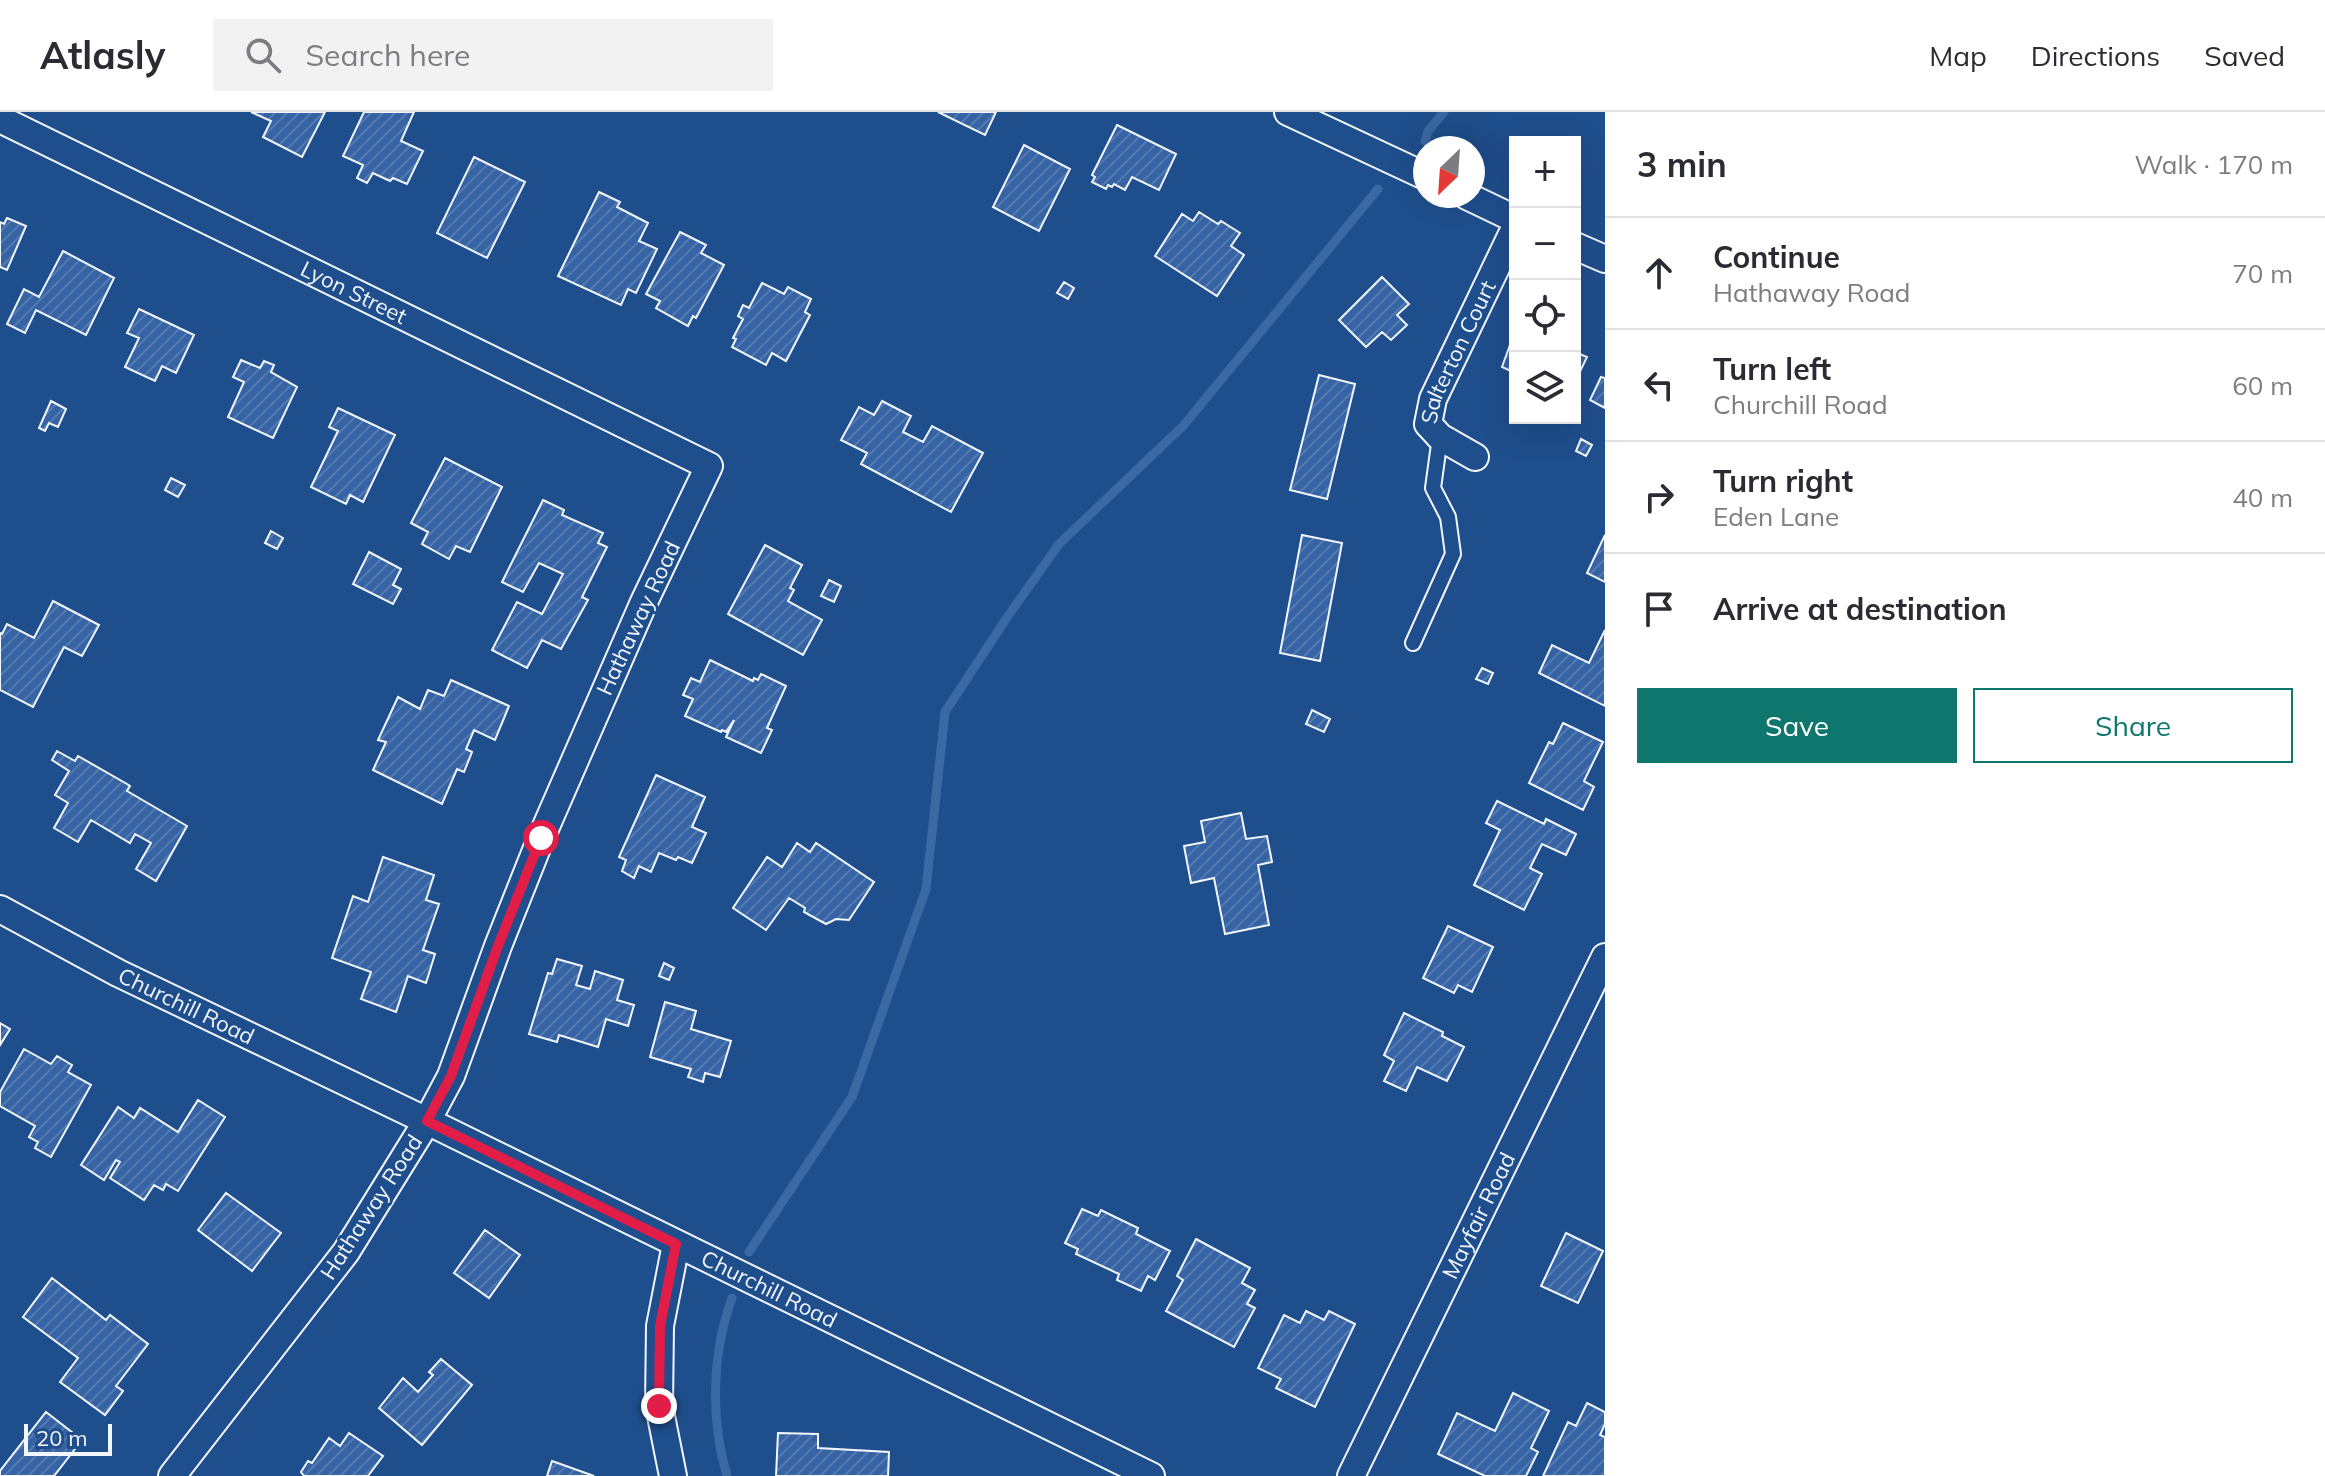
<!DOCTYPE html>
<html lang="en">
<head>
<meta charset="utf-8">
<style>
	body { margin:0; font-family:Mulish,sans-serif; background:#f2f2f3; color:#2b2b33 }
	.controls { position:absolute; right:24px; top:24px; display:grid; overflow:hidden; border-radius:0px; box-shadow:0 8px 32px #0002 }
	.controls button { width:72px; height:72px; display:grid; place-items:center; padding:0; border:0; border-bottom:2px solid #e1e1e2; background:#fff; color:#2b2b33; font:40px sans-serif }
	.compass { position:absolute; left:1413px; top:24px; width:72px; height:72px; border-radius:50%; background:#fff; box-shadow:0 8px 32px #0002; rotate:205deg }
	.scale { position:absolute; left:24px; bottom:20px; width:88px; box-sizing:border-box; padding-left:8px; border:4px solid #f2f6ff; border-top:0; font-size:22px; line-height:28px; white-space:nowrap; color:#f2f6ff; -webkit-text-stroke:6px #1f4e8c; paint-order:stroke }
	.stop { position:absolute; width:24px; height:24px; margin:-18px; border:6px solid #e11d48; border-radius:50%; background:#fff }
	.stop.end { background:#e11d48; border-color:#fff; box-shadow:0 2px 8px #0008 }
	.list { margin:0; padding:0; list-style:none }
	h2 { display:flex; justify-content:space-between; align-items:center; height:104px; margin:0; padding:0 32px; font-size:34px }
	h2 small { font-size:26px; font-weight:400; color:#7c7c81 }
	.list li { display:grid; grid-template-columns:52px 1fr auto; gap:24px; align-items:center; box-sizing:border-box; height:112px; padding:0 32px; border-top:2px solid #e1e1e2 }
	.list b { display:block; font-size:30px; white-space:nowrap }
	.list p { margin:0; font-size:26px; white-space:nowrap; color:#7c7c81 }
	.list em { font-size:26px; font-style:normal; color:#7c7c81 }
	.actions { display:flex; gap:16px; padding:24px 32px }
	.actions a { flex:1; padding:18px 0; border:2px solid #0f766e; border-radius:0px; text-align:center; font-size:28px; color:#0f766e }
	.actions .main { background:#0f766e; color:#fff }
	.icon { flex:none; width:44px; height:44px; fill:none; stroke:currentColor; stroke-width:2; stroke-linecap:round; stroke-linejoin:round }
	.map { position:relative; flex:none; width:1605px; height:1364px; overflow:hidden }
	header { display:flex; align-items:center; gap:48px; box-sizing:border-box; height:112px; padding:0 40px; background:#fff; border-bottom:2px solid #e1e1e2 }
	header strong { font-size:38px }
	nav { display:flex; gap:44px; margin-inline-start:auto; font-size:28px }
	.search { width:560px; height:72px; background:#f2f2f3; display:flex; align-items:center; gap:20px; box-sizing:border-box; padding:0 28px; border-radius:0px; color:#7c7c81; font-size:30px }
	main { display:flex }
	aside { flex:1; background:#fff }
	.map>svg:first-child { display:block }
</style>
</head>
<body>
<header>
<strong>Atlasly</strong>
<div class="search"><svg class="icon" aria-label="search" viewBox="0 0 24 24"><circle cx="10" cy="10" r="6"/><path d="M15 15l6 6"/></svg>Search here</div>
<nav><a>Map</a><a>Directions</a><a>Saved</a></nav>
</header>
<main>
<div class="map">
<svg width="1605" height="1364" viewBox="0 0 1605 1364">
	<defs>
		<pattern id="building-hatch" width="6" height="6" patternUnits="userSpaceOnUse" patternTransform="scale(2)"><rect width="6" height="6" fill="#3563a3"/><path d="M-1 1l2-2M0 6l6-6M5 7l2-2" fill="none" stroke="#537ab1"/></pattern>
	</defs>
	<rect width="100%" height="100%" fill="#1f4e8c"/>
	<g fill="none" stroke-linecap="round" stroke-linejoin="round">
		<!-- stream -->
		<path stroke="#3b69a3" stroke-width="9" d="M 1425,29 L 1428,19 L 1444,0
			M 749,1140 L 852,985 L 926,777 L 945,600 L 1008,504 L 1059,432 L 1183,314 L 1378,77
			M 727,1364 C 710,1307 712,1241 732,1186"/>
	</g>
	<!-- building -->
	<path fill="url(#building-hatch)" stroke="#f2f6ff" stroke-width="2" d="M 251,0 L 325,0 L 302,45 L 263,25 L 271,9 Z
		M 364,0 L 414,0 L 401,29 L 423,39 L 407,72 L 393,66 L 390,69 L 373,61 L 367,71 L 357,66 L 363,53 L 343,44 Z
		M 938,0 L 996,0 L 985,23 Z
		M 1117,13 L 1176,42 L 1159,78 L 1132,65 L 1125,78 L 1114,72 L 1112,75 L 1108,73 L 1106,77 L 1092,70 L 1095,65 L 1092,63 Z
		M 1024,33 L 1070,57 L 1039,119 L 993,95 Z
		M 474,45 L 525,70 L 487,146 L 437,121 Z
		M 599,80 L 620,90 L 617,95 L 648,111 L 639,129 L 657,137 L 636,181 L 628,177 L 621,193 L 558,164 Z
		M 1199,100 L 1218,112 L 1221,109 L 1240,121 L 1231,134 L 1244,143 L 1217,184 L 1155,144 L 1182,102 L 1193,109 Z
		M 7,106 L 26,114 L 7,158 L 0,155 L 0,110 L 4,112 Z
		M 680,120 L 706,133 L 701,141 L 724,153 L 696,206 L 693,204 L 688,214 L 656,196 L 660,189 L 646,182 Z
		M 63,139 L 114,166 L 86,223 L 36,198 L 25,221 L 7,212 L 24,177 L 39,185 Z
		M 1382,165 L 1409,192 L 1397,203 L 1407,213 L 1391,228 L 1382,220 L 1366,235 L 1339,208 Z
		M 1064,170 L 1074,176 L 1068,187 L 1057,181 Z
		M 762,171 L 784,182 L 788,175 L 811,187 L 805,200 L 810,203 L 786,249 L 772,241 L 766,253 L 732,235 L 736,227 L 733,226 L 743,207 L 738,204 L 743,193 L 749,196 Z
		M 139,197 L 194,223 L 176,261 L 162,254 L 155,269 L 125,255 L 139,226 L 127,221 Z
		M 1515,219 L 1515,261 L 1502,255 Z
		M 1575,240 L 1587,245 L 1575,270 Z
		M 241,248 L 260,256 L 264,249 L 274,253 L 271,260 L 297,275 L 273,326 L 228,305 L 244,270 L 233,265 Z
		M 1319,263 L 1355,272 L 1327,387 L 1290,378 Z
		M 1601,265 L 1605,266 L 1605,296 L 1590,288 Z
		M 51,289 L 66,297 L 58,315 L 49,311 L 45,319 L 39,316 Z
		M 882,289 L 911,304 L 903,320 L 923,330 L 932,314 L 983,341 L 951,400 L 861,352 L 867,341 L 841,328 L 859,295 L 874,303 Z
		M 338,296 L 395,323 L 363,390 L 350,383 L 346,392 L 311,375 L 338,319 L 329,315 Z
		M 1581,327 L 1592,333 L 1586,344 L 1576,339 Z
		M 445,346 L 502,375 L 470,440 L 456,434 L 449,447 L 422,432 L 428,420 L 411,411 Z
		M 171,366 L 185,373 L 178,385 L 165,378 Z
		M 543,388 L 564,398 L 562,403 L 603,421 L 598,431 L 607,435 L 582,485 L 588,488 L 561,537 L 542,528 L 527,556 L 492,538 L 517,490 L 542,502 L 563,462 L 539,451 L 523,480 L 502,470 Z
		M 271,419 L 283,426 L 277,437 L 265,431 Z
		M 1302,423 L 1342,431 L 1320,549 L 1280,541 Z
		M 1605,423 L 1605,470 L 1587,461 Z
		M 765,433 L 802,453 L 790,476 L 794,478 L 788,489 L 822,508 L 803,543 L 728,502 Z
		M 369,440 L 401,457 L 393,473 L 401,477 L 393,492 L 353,472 Z
		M 829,468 L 841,474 L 834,490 L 821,484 Z
		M 53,489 L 99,513 L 82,544 L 64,535 L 33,595 L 0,578 L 0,521 L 2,522 L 7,512 L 34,526 Z
		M 1605,518 L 1605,594 L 1539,561 L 1552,533 L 1589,551 Z
		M 710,548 L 753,569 L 754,566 L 758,568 L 761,562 L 786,574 L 767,616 L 772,618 L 761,641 L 726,625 L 734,608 L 726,620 L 722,618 L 721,620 L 685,604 L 693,587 L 683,583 L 691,566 L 700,570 Z
		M 1482,556 L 1493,561 L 1488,572 L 1476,567 Z
		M 451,568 L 509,594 L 495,628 L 474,618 L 466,637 L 472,640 L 464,660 L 457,657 L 442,692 L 373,658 L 386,630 L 378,628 L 398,585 L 420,597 L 428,578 L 444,584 Z
		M 1312,598 L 1330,607 L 1324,620 L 1306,612 Z
		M 1563,611 L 1603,630 L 1584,669 L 1594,675 L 1583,698 L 1529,671 L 1549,630 L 1553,632 Z
		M 57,639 L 75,649 L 78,644 L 127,672 L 130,674 L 127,679 L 187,714 L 156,769 L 136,757 L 151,731 L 135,722 L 130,731 L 91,708 L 78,730 L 54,716 L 68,691 L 55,683 L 69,659 L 52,648 Z
		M 656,663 L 705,685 L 692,715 L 706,721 L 692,751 L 678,745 L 676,748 L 659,741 L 651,760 L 639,754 L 634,766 L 622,759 L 626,748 L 619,745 Z
		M 1497,689 L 1544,712 L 1546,707 L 1576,722 L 1566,743 L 1542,732 L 1530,756 L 1542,762 L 1524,798 L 1474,773 L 1500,718 L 1486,711 Z
		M 1241,701 L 1246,727 L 1267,724 L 1272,750 L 1258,753 L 1269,813 L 1225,822 L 1214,766 L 1191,771 L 1184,734 L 1205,730 L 1201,709 Z
		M 797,731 L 810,740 L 816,731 L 874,770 L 849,808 L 836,807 L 826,812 L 804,800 L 805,796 L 789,786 L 766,818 L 733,796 L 767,745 L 782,755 Z
		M 383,745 L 434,763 L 426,788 L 439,792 L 423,838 L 435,842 L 426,871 L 408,864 L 396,900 L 361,887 L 371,860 L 332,846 L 353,784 L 368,790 Z
		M 1448,814 L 1493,835 L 1472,880 L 1458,873 L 1454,881 L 1423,866 Z
		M 557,847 L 582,854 L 576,873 L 590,877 L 595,859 L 623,868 L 617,888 L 634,893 L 628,914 L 606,907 L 598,935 L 559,923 L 557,930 L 529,922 L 548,861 L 552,862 Z
		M 664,851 L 674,856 L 669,868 L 659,864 Z
		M 665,890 L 696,899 L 691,917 L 731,929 L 720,965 L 705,961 L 703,970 L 688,965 L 691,957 L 650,945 Z
		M 1404,901 L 1443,920 L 1442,924 L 1464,935 L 1447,969 L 1417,955 L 1406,979 L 1384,969 L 1394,949 L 1384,943 Z
		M 0,911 L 10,917 L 0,933 Z
		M 24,937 L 51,952 L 57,944 L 72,953 L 68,960 L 91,973 L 51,1045 L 35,1036 L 38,1030 L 29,1025 L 35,1014 L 0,994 L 0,980 Z
		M 198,988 L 225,1005 L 178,1079 L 166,1072 L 163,1078 L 154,1073 L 144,1088 L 110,1066 L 120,1050 L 116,1048 L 104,1068 L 81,1053 L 118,995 L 134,1006 L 140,996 L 178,1020 Z
		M 226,1081 L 281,1121 L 252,1159 L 198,1118 Z
		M 1082,1097 L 1098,1104 L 1101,1098 L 1111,1103 L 1138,1116 L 1136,1122 L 1170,1139 L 1155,1168 L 1148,1164 L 1141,1179 L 1117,1168 L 1119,1162 L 1076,1142 L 1078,1137 L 1065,1131 Z
		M 485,1118 L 520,1143 L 489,1186 L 454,1161 Z
		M 1566,1121 L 1603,1139 L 1578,1191 L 1541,1174 Z
		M 1196,1127 L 1250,1156 L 1242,1171 L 1255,1178 L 1247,1192 L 1255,1196 L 1234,1235 L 1166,1199 L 1183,1168 L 1177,1164 Z
		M 52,1166 L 106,1208 L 110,1203 L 148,1232 L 116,1274 L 123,1279 L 105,1303 L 60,1270 L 78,1246 L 23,1205 Z
		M 1306,1199 L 1324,1208 L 1329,1199 L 1355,1212 L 1315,1295 L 1276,1276 L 1281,1267 L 1258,1256 L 1284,1203 L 1300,1211 Z
		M 441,1247 L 472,1273 L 422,1333 L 379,1296 L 403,1266 L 418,1280 L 433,1263 L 429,1260 Z
		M 1513,1281 L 1549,1299 L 1531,1336 L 1538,1340 L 1526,1364 L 1485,1364 L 1438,1342 L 1457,1301 L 1495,1319 Z
		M 1587,1291 L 1605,1300 L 1605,1312 L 1600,1323 L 1605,1325 L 1605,1364 L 1543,1364 L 1568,1310 L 1576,1314 Z
		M 46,1300 L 82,1328 L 54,1364 L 0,1364 L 0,1359 Z
		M 349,1321 L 383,1344 L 368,1364 L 304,1364 L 301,1360 L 308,1349 L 312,1351 L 329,1326 L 340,1334 Z
		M 778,1321 L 818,1322 L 818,1336 L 889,1340 L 888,1364 L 776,1364 Z
		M 552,1349 L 594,1364 L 547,1364 Z"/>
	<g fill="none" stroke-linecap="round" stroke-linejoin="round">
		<defs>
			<path id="lane" d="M 1413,531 L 1453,442 L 1448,405 L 1433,376 L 1440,325"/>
			<g id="street">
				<path d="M 1288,0 L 1425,64"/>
				<path id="s1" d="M 0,7 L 709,354 L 644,490 L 541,726 L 498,834 L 451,964 L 427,1009 L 346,1140 L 172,1364"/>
				<path d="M 1467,84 L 1515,107"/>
				<path d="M 1575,134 L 1605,147"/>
				<path id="s2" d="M 1475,345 L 1440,325 L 1428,312 L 1433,287 L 1515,116"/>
				<path id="s3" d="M 0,797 L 118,861 L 427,1009 L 1151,1364"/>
				<path d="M 673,1364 L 659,1294 L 660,1214 L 676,1132"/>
				<path id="s4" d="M 1351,1364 L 1605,845"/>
			</g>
		</defs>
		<!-- lane casing -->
		<use href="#lane" stroke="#f2f6ff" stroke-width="18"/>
		<!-- street casing -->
		<use href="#street" stroke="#f2f6ff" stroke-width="30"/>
		<!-- lane -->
		<use href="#lane" stroke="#1f4e8c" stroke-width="14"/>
		<!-- street -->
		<use href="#street" stroke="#1f4e8c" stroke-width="26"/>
	</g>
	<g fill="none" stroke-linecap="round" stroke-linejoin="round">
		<!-- route -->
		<path stroke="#e11d48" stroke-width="10" d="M 541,726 L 498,834 L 451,964 L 427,1009 L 676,1132 L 660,1214 L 659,1294"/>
	</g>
	<g text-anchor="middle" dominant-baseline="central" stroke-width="6" stroke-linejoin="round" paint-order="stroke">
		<!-- street labels -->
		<g font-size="22" fill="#f2f6ff" stroke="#1f4e8c">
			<text stroke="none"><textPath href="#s1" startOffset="394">Lyon Street</textPath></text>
			<text stroke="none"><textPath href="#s2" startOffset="136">Salterton Court</textPath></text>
			<text transform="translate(638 506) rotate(-65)">Hathaway Road</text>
			<text stroke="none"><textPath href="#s3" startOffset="210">Churchill Road</textPath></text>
			<text transform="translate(371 1095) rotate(-57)">Hathaway Road</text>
			<text stroke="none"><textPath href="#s4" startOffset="290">Mayfair Road</textPath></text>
			<text stroke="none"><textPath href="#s3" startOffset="858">Churchill Road</textPath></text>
		</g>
	</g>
</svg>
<div class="controls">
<button>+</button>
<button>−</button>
<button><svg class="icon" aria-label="locate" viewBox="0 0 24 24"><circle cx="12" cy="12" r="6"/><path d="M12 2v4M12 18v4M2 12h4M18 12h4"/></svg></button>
<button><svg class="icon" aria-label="layers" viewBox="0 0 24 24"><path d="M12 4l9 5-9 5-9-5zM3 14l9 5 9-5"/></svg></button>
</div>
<svg class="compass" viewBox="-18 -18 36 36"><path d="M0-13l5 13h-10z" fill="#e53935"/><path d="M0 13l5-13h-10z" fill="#7c7c81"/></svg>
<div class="scale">20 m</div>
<div class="stop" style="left:541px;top:726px"></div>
<div class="stop end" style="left:659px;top:1294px"></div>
</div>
<aside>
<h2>3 min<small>Walk · 170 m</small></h2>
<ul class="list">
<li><svg class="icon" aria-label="ahead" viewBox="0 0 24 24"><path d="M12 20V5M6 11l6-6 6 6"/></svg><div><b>Continue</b><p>Hathaway Road</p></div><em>70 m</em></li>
<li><svg class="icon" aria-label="left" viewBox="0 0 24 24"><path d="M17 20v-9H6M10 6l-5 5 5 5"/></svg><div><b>Turn left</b><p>Churchill Road</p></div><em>60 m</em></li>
<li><svg class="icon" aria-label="right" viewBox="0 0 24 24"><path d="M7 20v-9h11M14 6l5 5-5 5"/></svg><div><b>Turn right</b><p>Eden Lane</p></div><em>40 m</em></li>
<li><svg class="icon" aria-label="arrive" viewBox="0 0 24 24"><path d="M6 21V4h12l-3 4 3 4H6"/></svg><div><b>Arrive at destination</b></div></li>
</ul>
<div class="actions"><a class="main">Save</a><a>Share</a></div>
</aside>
</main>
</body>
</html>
